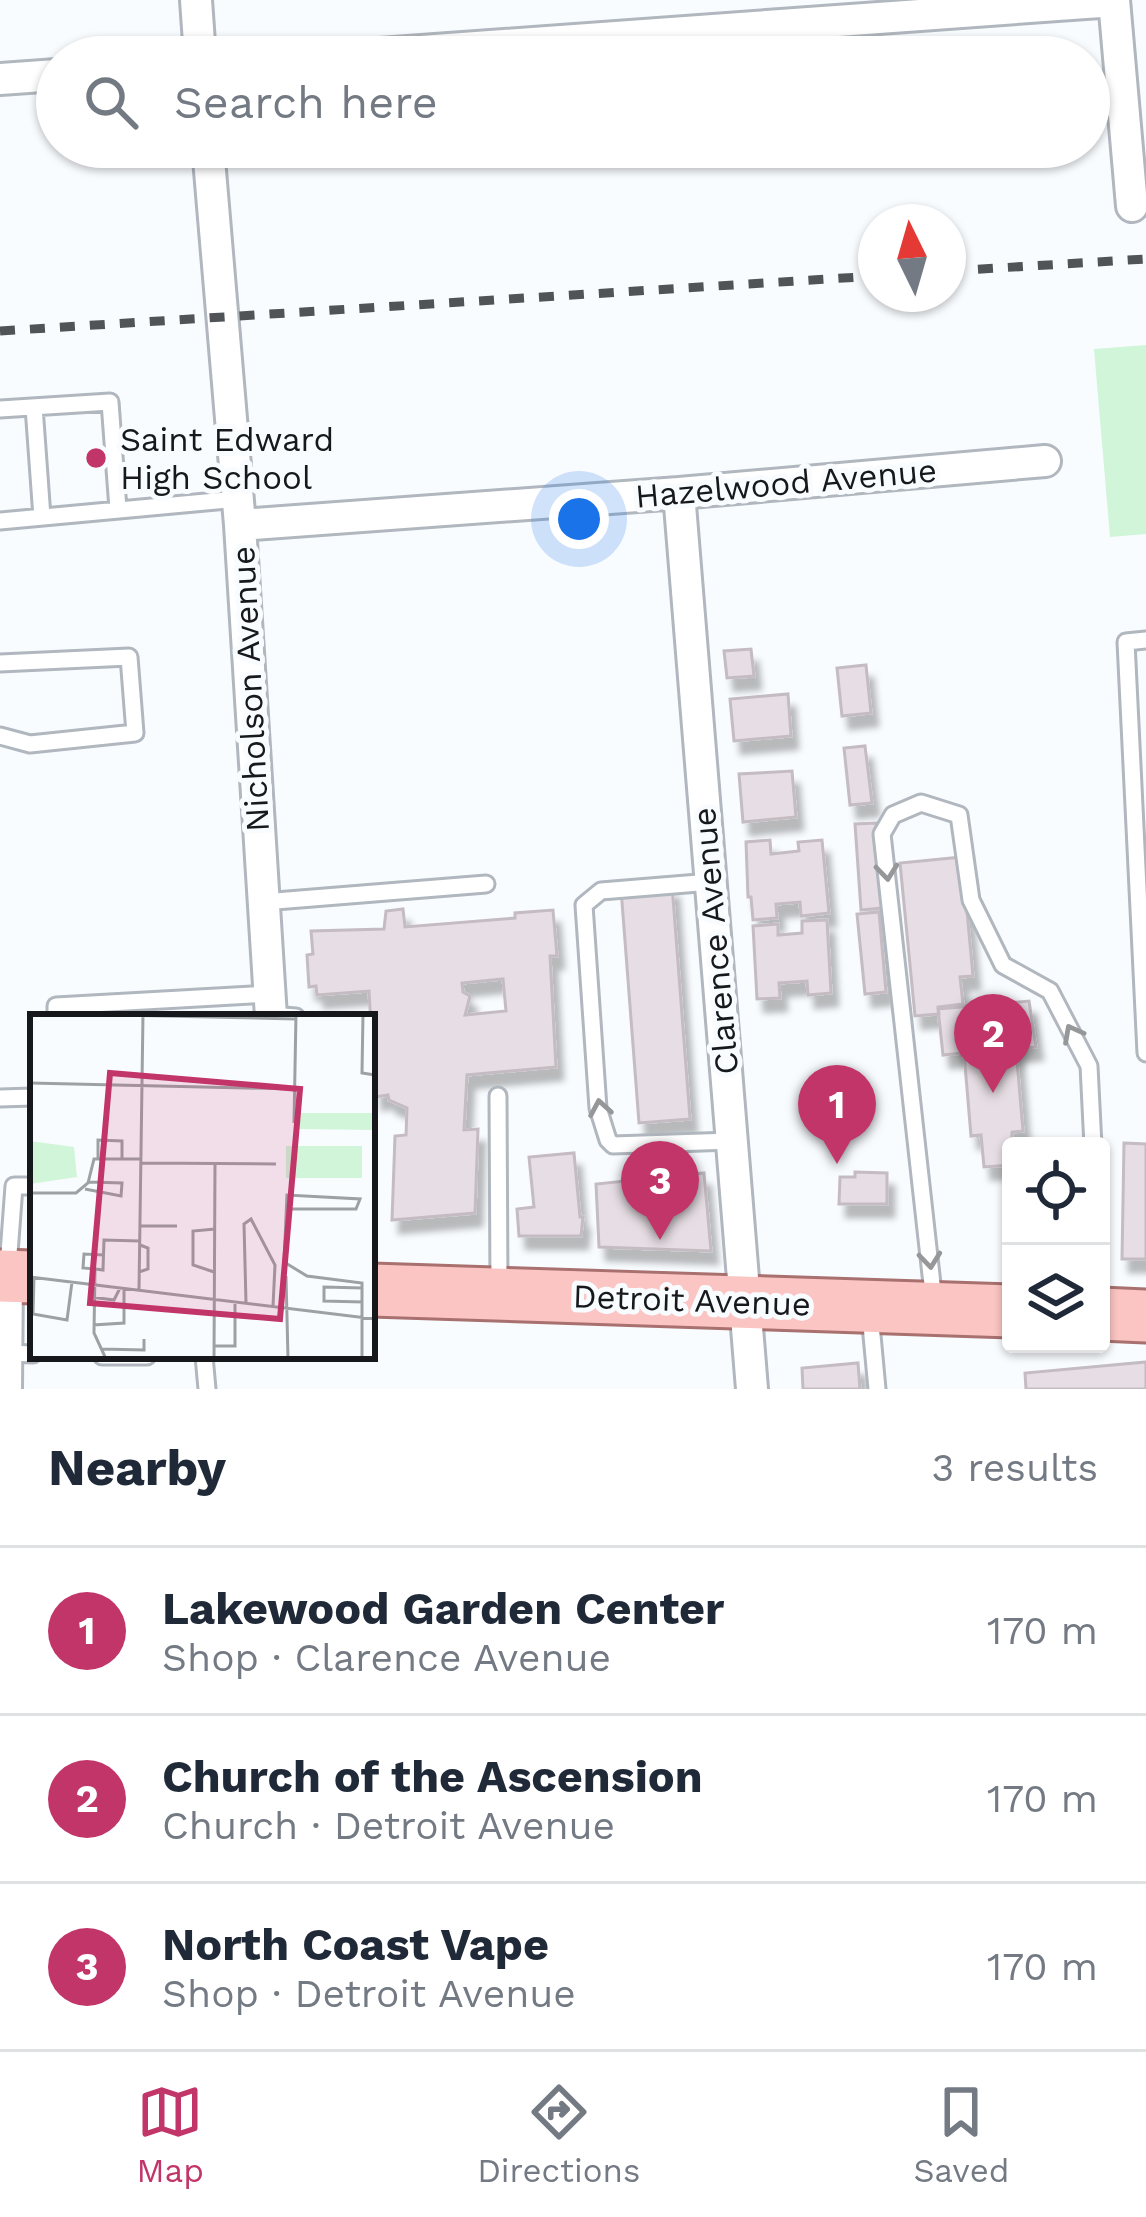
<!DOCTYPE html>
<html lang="en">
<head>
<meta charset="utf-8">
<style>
	body { margin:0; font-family:"Work Sans",sans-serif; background:#f6f6f7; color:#1f2937 }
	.controls { position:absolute; right:36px; bottom:36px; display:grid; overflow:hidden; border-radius:12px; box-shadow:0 3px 9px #0004 }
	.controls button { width:108px; height:108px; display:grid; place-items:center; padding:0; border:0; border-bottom:3px solid #e0e1e3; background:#fff; color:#1f2937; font:60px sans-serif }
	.compass { position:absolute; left:858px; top:204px; width:108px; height:108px; border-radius:50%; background:#fff; box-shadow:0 3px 9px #0004; rotate:355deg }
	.you { position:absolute; left:579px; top:519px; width:42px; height:42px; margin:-30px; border:9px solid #fff; border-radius:50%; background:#1a73e8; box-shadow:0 0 0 18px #1a73e833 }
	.badge { display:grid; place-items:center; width:78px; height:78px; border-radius:50%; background:#c23569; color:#fff; font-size:39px; font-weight:700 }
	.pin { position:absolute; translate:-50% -99px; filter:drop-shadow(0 3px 6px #0008) }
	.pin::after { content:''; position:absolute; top:63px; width:42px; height:36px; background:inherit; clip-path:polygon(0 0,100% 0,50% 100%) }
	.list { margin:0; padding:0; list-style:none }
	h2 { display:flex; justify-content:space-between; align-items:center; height:156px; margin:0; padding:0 48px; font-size:51px }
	h2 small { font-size:39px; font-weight:400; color:#747a83 }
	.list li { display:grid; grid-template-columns:78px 1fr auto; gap:36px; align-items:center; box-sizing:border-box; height:168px; padding:0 48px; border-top:3px solid #e0e1e3 }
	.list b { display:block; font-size:45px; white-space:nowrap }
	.list p { margin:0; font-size:39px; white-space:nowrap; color:#747a83 }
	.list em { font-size:39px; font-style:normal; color:#747a83 }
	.icon { flex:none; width:66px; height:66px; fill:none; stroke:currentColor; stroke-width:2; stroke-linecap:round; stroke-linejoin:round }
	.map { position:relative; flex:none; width:1146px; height:1389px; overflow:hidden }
	.search { position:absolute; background:#fff; box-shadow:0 3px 9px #0004; left:36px; right:36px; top:36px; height:132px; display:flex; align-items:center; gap:30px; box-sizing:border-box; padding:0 42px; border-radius:66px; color:#747a83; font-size:45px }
	.sheet { height:660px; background:#fff }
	nav { display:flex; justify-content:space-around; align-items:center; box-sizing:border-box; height:168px; border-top:3px solid #e0e1e3; background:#fff; font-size:33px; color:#747a83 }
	nav a { display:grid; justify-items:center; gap:6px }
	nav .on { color:#c23569 }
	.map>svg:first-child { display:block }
</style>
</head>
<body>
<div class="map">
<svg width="1146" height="1389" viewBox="0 0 1146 1389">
	<defs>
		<filter id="shadow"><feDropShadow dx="7" dy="13" stdDeviation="3" flood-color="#0004"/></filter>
	</defs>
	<rect width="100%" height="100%" fill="#f9fcff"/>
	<!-- green -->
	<path fill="#d0f5d9" d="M 1146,345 L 1146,534 L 1110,537 L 1094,349 Z"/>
	<!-- building -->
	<path fill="#e6dee4" stroke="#c4bcc2" stroke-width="3" fill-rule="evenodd" filter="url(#shadow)" d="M 751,649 L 754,676 L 727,678 L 724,651 Z
		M 866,665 L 871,713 L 842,716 L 837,668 Z
		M 788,694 L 791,736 L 734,741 L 730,699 Z
		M 865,746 L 872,803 L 850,805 L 844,748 Z
		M 792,771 L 796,817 L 743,822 L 739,774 Z
		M 876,823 L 882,908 L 861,910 L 855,824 Z
		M 770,840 L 771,854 L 799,851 L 798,842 L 822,840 L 829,913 L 801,916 L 800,902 L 776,904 L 777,918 L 753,920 L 751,897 L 748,897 L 746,842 Z
		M 962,857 L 973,976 L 960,977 L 963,1004 L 938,1007 L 939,1014 L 915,1016 L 900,863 Z
		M 672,885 L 690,1119 L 639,1123 L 621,889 Z
		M 403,909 L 405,927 L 515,918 L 515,913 L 553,910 L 557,956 L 550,956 L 556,1067 L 467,1075 L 464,1130 L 478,1129 L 475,1213 L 392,1220 L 395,1136 L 406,1135 L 407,1108 L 389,1100 L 388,1095 L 375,1097 L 369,991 L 317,995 L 316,986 L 309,987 L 307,955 L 313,954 L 311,931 L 384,929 L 386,911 ZM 503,979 L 506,1011 L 465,1015 L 470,996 L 463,992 L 462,983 Z
		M 879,912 L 886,992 L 865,994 L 857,914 Z
		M 827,920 L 831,993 L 808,995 L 807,981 L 779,983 L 780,998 L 757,999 L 753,926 L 778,924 L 778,935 L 802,933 L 802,921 Z
		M 1029,1001 L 1036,1047 L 1016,1049 L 1023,1131 L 1012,1132 L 1011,1165 L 984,1167 L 981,1135 L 971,1136 L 964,1053 L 943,1055 L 938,1009 Z
		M 1124,1143 L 1146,1144 L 1146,1259 L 1122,1259 Z
		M 574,1153 L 580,1217 L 583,1217 L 581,1236 L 519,1236 L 517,1209 L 534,1207 L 529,1157 Z
		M 855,1172 L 887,1173 L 887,1204 L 839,1204 L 840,1177 L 855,1177 Z
		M 704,1173 L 711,1251 L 599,1247 L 596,1184 Z
		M 1146,1362 L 1146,1389 L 1026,1389 L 1025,1373 Z
		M 858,1363 L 860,1389 L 803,1389 L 802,1368 Z"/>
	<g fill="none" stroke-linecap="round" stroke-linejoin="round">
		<defs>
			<path id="lane" d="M 34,407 L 42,517
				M 0,409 L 110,402 L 118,509
				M 0,521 L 238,499
				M 1146,640 L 1126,642 L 1146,1053
				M 0,663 L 129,657 L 135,733 L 30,744 L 0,736
				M 711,882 L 601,891 L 584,905 L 598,1108 L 608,1140 L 613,1145 L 732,1141
				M 263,902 L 486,884
				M 270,1015 L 296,1017
				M 56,1017 L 56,1006 L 269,994
				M 498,1096 L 499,1285
				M 0,1098 L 33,1097
				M 8,1267 L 14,1186 L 33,1186
				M 934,1302 L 882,834 L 893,815 L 921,803 L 959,815 L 971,900 L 1003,965 L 1050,991 L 1089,1066 L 1093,1146
				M 870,1314 L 877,1389
				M 7,1353 L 33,1354
				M 102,1356 L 147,1356
				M 204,1356 L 207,1389"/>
			<path id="street" d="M 196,0 L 200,57
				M 1114,0 L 1132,206
				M 338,57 L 1114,1
				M 0,79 L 57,75
				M 208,147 L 240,525 L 271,1017
				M 679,493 L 752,1389
				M 240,525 L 679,493 L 1045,461
				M 6,1389 L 7,1276"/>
			<path id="primary" d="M 0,1276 L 33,1277
				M 372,1290 L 1011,1311
				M 1101,1314 L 1146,1316"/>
		</defs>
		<!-- lane casing -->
		<use href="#lane" stroke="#b1b7be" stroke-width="21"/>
		<!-- street casing -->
		<use href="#street" stroke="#b1b7be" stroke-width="36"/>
		<!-- primary casing -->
		<use href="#primary" stroke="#a8706e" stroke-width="57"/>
		<!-- lane -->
		<use href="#lane" stroke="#fff" stroke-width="15"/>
		<!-- street -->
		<use href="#street" stroke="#fff" stroke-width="30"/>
		<!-- primary -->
		<use href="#primary" stroke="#fac5c2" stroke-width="51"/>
		<!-- rail -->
		<path stroke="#515457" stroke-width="9" stroke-dasharray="15 15" stroke-linecap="butt" d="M 948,271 L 1146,259
			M 0,331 L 876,276"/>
	</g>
	<!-- one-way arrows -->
	<defs><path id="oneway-chevron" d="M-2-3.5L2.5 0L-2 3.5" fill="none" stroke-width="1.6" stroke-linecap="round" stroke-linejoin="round" transform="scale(3)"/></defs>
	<g stroke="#969798">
		<use href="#oneway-chevron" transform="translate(887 872) rotate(84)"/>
		<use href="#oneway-chevron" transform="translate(1072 1033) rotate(-118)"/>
		<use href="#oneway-chevron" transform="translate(600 1108) rotate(-100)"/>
		<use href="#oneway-chevron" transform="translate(930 1260) rotate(84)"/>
	</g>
	<!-- markers -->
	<circle fill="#c23569" stroke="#f9fcff" stroke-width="4.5" cx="96" cy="458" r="12"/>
	<g text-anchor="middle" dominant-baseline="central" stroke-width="10" stroke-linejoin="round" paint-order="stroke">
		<!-- poi labels -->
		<g font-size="33" fill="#16181b" stroke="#f9fcff" text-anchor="start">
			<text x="120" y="439">Saint Edward<tspan x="120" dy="38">High School</tspan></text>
		</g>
		<!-- street labels -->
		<g font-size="33" fill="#16181b" stroke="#f9fcff">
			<text transform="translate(786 483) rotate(-5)">Hazelwood Avenue</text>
			<text transform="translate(250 689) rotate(-93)">Nicholson Avenue</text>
			<text transform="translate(715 941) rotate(-95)">Clarence Avenue</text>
			<text transform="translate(692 1300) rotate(2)">Detroit Avenue</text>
		</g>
	</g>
	<!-- overview -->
	<g transform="translate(30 1014)">
		<rect width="345" height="345" fill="#f9fcff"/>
		<path d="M 270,99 L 345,99 L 345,116 L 269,115 ZM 0,127 L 44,133 L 47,163 L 0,170 ZM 256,132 L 332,132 L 332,164 L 256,164 Z" fill="#d0f5d9"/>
		<path fill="none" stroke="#9ea1a4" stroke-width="3" d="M 43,0 L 266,5M 333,0 L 332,59 L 345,61M 0,69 L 264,75M 264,109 L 266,0M 68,145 L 68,126 L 92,127 L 92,145M 112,149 L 246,150M 55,175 L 91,182 L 92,169 L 58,168M 0,179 L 46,179 L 58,169 L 64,145 L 112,145M 257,195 L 326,195 L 330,185 L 257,181 L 254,248 L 277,262 L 332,269 L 332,345M 110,212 L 147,212M 65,255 L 53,254 L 54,240 L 74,241M 109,258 L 118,255 L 118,234 L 110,231M 184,258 L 163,251 L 163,217 L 185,215M 256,262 L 258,345M 0,263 L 345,305M 4,263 L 3,300 L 37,306 L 42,268M 109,276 L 113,0M 61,283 L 84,286 L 90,274M 333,288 L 294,287 L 294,273 L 333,274M 216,289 L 214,210 L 221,205 L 245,251 L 243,292M 63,311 L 94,309 L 94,274M 184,332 L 205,332 L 205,288M 71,335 L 114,336 L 114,325M 76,345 L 64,319 L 65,255 L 73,256 L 74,226 L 110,227M 184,345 L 185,150"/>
		<path fill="#c23569" fill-opacity="0.15" stroke="#c23569" stroke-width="6" d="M 80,59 L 270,75 L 250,305 L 60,289 Z"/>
		<rect width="345" height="345" fill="none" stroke="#16181b" stroke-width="6"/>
	</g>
</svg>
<div class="controls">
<button><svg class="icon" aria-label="locate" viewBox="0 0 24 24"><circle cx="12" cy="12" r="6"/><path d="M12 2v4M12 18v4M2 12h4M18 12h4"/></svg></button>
<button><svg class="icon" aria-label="layers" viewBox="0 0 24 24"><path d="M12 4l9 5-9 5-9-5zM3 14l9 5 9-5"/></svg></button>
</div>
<svg class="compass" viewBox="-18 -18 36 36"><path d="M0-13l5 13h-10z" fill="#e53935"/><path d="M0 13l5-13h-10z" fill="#747a83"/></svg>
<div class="you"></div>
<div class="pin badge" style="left:837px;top:1164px">1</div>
<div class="pin badge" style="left:993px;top:1093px">2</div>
<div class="pin badge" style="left:660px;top:1240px">3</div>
<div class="search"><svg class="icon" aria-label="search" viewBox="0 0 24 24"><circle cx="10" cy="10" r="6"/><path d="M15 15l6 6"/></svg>Search here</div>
</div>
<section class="sheet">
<h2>Nearby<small>3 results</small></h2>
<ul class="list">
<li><span class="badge">1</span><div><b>Lakewood Garden Center</b><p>Shop · Clarence Avenue</p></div><em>170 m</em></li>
<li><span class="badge">2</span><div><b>Church of the Ascension</b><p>Church · Detroit Avenue</p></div><em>170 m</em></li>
<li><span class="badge">3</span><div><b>North Coast Vape</b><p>Shop · Detroit Avenue</p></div><em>170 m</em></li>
</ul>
</section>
<nav>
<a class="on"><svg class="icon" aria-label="map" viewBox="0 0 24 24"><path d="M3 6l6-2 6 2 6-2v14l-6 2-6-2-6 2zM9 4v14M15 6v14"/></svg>Map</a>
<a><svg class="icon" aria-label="directions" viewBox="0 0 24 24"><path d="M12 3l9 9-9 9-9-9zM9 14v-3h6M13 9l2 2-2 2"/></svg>Directions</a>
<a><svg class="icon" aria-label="saved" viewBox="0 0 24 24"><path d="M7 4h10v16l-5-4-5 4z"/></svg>Saved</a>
</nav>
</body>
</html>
